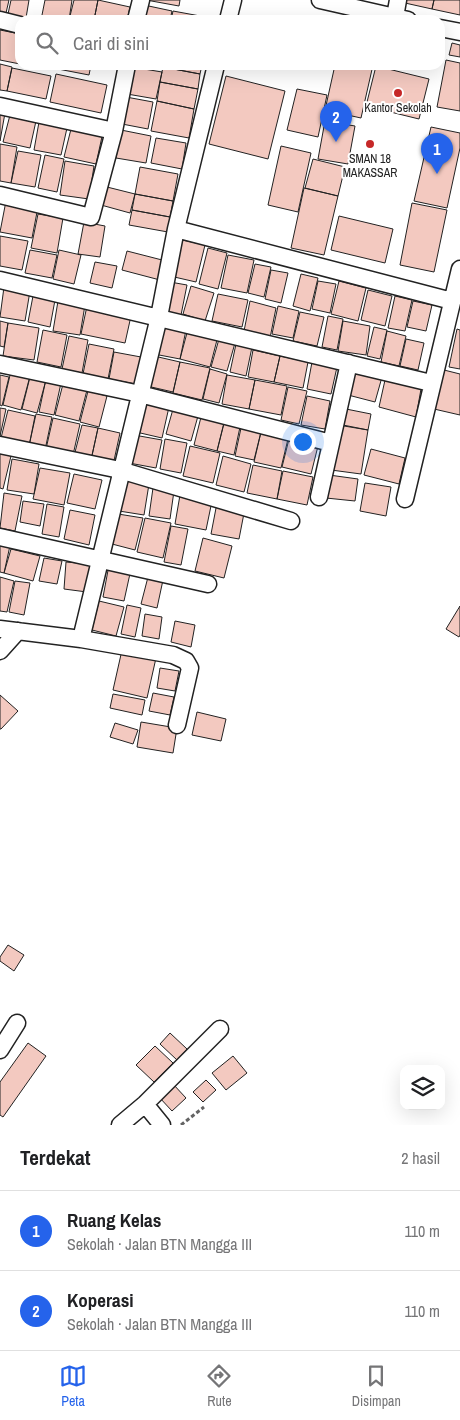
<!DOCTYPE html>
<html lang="id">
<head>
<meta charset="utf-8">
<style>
	body { margin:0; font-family:"Archivo Narrow",sans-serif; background:#f2f2f2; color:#202124 }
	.controls { position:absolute; right:15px; bottom:15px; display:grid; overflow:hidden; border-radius:10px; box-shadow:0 5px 20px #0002 }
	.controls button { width:45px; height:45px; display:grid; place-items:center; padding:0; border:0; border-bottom:1px solid #e0e0e0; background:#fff; color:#202124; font:25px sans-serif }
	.you { position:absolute; left:302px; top:441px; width:18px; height:18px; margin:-12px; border:4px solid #fff; border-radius:50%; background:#1a73e8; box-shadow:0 0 0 8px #1a73e833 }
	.badge { display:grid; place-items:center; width:32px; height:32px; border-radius:50%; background:#2563eb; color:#fff; font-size:16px; font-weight:700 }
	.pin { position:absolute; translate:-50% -41px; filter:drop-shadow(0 1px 2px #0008) }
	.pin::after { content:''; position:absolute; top:26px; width:18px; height:15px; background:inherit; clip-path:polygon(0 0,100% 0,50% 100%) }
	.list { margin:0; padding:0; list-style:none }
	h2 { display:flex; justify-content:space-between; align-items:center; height:65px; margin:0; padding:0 20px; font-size:21px }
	h2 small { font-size:16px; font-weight:400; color:#757577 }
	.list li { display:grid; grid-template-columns:32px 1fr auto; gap:15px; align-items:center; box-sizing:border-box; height:80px; padding:0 20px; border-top:1px solid #e0e0e0 }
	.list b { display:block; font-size:19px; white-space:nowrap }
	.list p { margin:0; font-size:16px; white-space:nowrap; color:#757577 }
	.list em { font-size:16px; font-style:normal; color:#757577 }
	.icon { flex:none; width:28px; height:28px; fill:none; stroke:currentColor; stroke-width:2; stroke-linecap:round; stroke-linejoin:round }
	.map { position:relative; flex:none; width:460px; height:1125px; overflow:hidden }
	.search { position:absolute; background:#fff; box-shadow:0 5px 20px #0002; left:15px; right:15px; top:15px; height:55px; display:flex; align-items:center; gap:12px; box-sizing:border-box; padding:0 18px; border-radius:15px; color:#757577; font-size:19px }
	.sheet { height:225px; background:#fff }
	nav { display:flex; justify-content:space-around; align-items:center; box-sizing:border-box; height:70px; border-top:1px solid #e0e0e0; background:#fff; font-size:14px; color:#757577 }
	nav a { display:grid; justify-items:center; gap:2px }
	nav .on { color:#2563eb }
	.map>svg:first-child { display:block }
</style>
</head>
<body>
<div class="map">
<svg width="460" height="1125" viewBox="0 0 460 1125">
	<rect width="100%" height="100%" fill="#fff"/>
	<!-- building -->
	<path fill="#f3c9c0" stroke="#222" d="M 0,0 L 9,0 L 6,13 L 0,12 Z
		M 11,0 L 29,0 L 26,18 L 8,14 Z
		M 45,0 L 72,0 L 69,20 L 41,20 Z
		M 74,0 L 98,0 L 94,20 L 69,20 Z
		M 98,0 L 130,7 L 127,20 L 94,20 Z
		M 146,0 L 180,0 L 179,6 Z
		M 406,0 L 434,0 L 432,9 L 405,3 Z
		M 434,0 L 460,0 L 460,15 L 432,9 Z
		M 144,5 L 172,11 L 170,20 L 141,20 Z
		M 173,11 L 211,18 L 210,20 L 171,20 Z
		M 0,30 L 20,34 L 20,64 L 0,60 Z
		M 452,43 L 460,45 L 460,57 L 449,55 Z
		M 446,60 L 460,63 L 460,111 L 437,107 Z
		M 0,64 L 12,67 L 7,91 L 0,90 Z
		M 59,65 L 91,65 L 89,75 L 58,69 Z
		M 163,65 L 202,65 L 200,74 L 163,67 Z
		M 335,65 L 373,65 L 361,118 L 325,110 Z
		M 376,66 L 429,79 L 419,119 L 366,106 Z
		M 132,67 L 162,72 L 156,99 L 127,94 Z
		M 163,67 L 200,74 L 198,89 L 160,82 Z
		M 12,68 L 51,76 L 46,99 L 7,91 Z
		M 56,74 L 107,85 L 101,113 L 50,102 Z
		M 226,76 L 285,91 L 268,159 L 209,144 Z
		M 160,82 L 198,89 L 194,109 L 157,101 Z
		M 297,89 L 327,95 L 318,137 L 287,130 Z
		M 126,97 L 153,102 L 148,129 L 122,124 Z
		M 157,101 L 194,109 L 189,138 L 151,131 Z
		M 0,112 L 5,113 L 0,141 Z
		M 10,115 L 36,121 L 30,148 L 3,142 Z
		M 325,121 L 355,126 L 348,164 L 318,159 Z
		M 39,122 L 67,128 L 61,155 L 34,150 Z
		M 72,125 L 103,132 L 96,164 L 64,157 Z
		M 431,127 L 460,133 L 460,148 L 447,208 L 414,201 Z
		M 121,130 L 151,136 L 146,163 L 116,158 Z
		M 156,138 L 186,143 L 182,169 L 151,163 Z
		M 0,144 L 17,147 L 11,183 L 0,181 Z
		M 281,146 L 311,153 L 298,212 L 268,205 Z
		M 18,151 L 41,155 L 35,187 L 11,183 Z
		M 45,155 L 64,159 L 57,192 L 38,188 Z
		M 313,159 L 345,167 L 338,196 L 305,188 Z
		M 65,161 L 94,166 L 89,199 L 60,195 Z
		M 140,167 L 178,174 L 173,201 L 135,194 Z
		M 107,187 L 135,194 L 130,213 L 101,205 Z
		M 304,188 L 338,196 L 324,255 L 291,248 Z
		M 135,194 L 173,201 L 170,217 L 132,210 Z
		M 6,201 L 38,207 L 32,238 L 0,232 Z
		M 412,203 L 447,210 L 434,272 L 400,265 Z
		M 132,210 L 170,217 L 168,232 L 129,225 Z
		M 38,214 L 63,218 L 57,253 L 31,248 Z
		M 339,216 L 393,229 L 385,263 L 331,250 Z
		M 84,222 L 105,226 L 100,257 L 78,254 Z
		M 0,236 L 28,241 L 22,270 L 0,266 Z
		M 178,239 L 205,245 L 196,282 L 170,276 Z
		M 208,248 L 227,253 L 218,289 L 199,284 Z
		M 30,250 L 57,255 L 52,278 L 25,273 Z
		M 59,250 L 81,255 L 74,284 L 53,279 Z
		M 127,251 L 166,261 L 160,280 L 122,270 Z
		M 228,255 L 254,260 L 247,293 L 221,288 Z
		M 95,262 L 117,266 L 112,288 L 90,283 Z
		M 255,264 L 271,267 L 264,297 L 248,293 Z
		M 271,270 L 288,273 L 281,303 L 265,299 Z
		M 301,274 L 318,278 L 310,311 L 293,306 Z
		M 318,281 L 336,284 L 330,313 L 312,309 Z
		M 339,281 L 366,288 L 358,321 L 331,314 Z
		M 170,282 L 187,285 L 181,315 L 165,312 Z
		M 191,286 L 214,293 L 205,321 L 183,314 Z
		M 4,287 L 30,291 L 25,321 L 0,317 Z
		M 368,290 L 392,296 L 385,326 L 361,320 Z
		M 218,294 L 248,300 L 242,327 L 212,321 Z
		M 33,296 L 55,300 L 50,327 L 28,322 Z
		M 395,296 L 412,300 L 405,331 L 388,328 Z
		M 58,301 L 85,305 L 80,335 L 53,331 Z
		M 250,301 L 276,308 L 270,338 L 244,331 Z
		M 413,301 L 432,305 L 426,331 L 407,327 Z
		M 87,306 L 131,316 L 125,343 L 81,334 Z
		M 278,306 L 299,311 L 293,338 L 272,334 Z
		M 300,312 L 324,317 L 317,346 L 293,341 Z
		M 328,316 L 343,319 L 337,350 L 322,347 Z
		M 0,321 L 8,323 L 4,347 L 0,346 Z
		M 343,321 L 370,326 L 366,355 L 338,351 Z
		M 8,323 L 39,328 L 34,360 L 3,356 Z
		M 160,324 L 186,330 L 180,359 L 154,354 Z
		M 374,327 L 387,330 L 380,359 L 367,356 Z
		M 188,329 L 218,336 L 210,367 L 180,359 Z
		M 457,329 L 460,330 L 460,369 L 449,367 Z
		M 43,330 L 67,335 L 61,367 L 37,362 Z
		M 387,331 L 406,336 L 399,366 L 381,362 Z
		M 69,336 L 88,340 L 82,373 L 62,369 Z
		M 219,339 L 235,343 L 227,371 L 211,367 Z
		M 406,339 L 424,343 L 418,370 L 400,366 Z
		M 89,344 L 114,349 L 108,379 L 83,374 Z
		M 236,344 L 252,347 L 246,376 L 230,372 Z
		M 253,350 L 280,356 L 274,382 L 248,377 Z
		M 114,352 L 141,357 L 136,384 L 109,379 Z
		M 154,356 L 180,362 L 173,392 L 147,386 Z
		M 280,356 L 308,362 L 303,388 L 274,382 Z
		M 180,362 L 210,368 L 202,400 L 173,393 Z
		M 312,362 L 337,367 L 331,394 L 307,389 Z
		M 210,369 L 227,374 L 219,403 L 203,399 Z
		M 354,370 L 382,377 L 375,402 L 348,395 Z
		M 444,370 L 460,374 L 460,415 L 434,409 Z
		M 11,371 L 30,376 L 21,410 L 3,405 Z
		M 0,375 L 9,377 L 2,406 L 0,405 Z
		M 227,375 L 255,380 L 249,409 L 222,404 Z
		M 30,377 L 46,380 L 37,413 L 22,409 Z
		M 46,379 L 61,383 L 54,415 L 39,412 Z
		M 255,380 L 287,386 L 281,415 L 249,409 Z
		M 385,380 L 421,389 L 416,417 L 379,407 Z
		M 63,384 L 87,390 L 79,421 L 55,415 Z
		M 288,387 L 307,391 L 299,424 L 281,420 Z
		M 88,391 L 107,396 L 99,427 L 80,422 Z
		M 307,396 L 330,401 L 325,429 L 301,425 Z
		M 143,401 L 169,407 L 162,438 L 136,432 Z
		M 0,408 L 6,409 L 0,436 Z
		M 341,408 L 371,414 L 368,430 L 338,424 Z
		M 173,409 L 198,416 L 191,441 L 166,434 Z
		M 8,410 L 35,416 L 29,446 L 1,438 Z
		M 36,414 L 52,417 L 45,450 L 29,446 Z
		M 201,417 L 224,423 L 217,451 L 194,445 Z
		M 53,418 L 80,424 L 73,455 L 46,449 Z
		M 224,423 L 240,427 L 234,455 L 217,451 Z
		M 82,425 L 98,428 L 91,460 L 74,456 Z
		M 338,425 L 368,430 L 361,474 L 331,470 Z
		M 98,428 L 120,433 L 113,465 L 91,460 Z
		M 241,428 L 261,432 L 254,460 L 235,456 Z
		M 261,432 L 288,439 L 281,468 L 254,462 Z
		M 134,435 L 162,440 L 156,468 L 129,463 Z
		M 165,439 L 187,443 L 181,473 L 160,469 Z
		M 289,439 L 318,446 L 311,474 L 282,467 Z
		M 190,446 L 220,453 L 213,483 L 183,476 Z
		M 371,449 L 405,458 L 399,484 L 364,475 Z
		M 0,453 L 11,456 L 3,489 L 0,488 Z
		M 223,456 L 251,464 L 244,492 L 216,485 Z
		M 12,459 L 39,464 L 34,494 L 7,490 Z
		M 253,465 L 282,471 L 277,499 L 247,493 Z
		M 40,468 L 70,473 L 64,505 L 33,499 Z
		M 283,471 L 313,477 L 307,505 L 277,499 Z
		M 74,474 L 102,480 L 95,509 L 67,503 Z
		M 329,475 L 358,479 L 355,501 L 326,498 Z
		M 124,479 L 149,484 L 144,515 L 119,511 Z
		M 365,483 L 391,487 L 386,516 L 360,511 Z
		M 153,488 L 174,491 L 170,519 L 149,516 Z
		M 4,493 L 22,496 L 15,531 L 0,528 Z
		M 180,495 L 212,501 L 206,530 L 175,524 Z
		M 23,501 L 44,504 L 40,526 L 20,522 Z
		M 217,503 L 245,508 L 239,539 L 211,534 Z
		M 47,504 L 64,507 L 59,537 L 42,534 Z
		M 70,510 L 95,515 L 89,545 L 64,539 Z
		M 118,514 L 143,518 L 135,550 L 112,544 Z
		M 145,518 L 171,523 L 163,558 L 137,552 Z
		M 171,526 L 188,529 L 181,565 L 164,562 Z
		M 203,538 L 232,546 L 224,578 L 195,571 Z
		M 0,539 L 11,541 L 4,573 L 0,572 Z
		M 11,549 L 40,556 L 33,581 L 4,573 Z
		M 44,558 L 62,561 L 57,584 L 39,581 Z
		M 66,562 L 90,564 L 87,592 L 64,589 Z
		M 109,565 L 131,569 L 124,601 L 103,597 Z
		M 0,577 L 14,581 L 7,612 L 0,611 Z
		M 148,577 L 163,580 L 157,608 L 141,604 Z
		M 15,581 L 30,583 L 24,615 L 9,612 Z
		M 99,601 L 124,607 L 116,636 L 92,630 Z
		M 127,605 L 141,608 L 135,637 L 121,634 Z
		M 460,606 L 460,635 L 459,637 L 446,629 Z
		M 145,614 L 162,617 L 159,639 L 142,636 Z
		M 175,621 L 195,625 L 191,647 L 171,642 Z
		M 122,650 L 156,658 L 147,698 L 113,690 Z
		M 160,668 L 179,671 L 175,691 L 157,688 Z
		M 153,693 L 174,697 L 170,715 L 149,711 Z
		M 113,694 L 145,700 L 142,715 L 110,708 Z
		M 0,695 L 18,711 L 1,729 L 0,729 Z
		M 197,712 L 226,719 L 221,741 L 192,735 Z
		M 141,722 L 177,728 L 173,753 L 137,747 Z
		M 115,723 L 138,730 L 133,744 L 110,737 Z
		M 8,945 L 24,955 L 14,971 L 0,961 L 0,957 Z
		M 170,1033 L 187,1049 L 177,1060 L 160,1044 Z
		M 28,1043 L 46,1056 L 3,1117 L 0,1115 L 0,1082 Z
		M 155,1046 L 173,1063 L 154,1082 L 136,1065 Z
		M 233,1056 L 247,1073 L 226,1090 L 212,1073 Z
		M 206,1080 L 216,1090 L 203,1102 L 193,1092 Z
		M 173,1084 L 186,1098 L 172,1111 L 159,1097 Z"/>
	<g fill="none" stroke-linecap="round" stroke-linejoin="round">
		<defs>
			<path id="minor" d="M 320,0 L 408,20
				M 395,17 L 398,0
				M 0,20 L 20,25
				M 136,20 L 141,0
				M 228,20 L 233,0
				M 440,28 L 460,32
				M 0,106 L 114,131
				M 0,195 L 91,217 L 114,131 L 127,65
				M 176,229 L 452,301
				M 0,280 L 431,383
				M 0,364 L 140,394 L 331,443
				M 0,445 L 120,470 L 291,521
				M 319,497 L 349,363
				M 405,499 L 460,269
				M 0,537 L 208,584
				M 0,629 L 81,639 L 159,317 L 176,229 L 216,65
				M 81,639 L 173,655 L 186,661 L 190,668 L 177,725
				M 0,651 L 18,631
				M 0,1050 L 17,1023
				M 145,1104 L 162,1125
				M 120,1125 L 145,1104 L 220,1029"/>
		</defs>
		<!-- minor casing -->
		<use href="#minor" stroke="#222" stroke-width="19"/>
		<!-- path -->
		<path stroke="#646464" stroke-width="3" stroke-dasharray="4 2.5" stroke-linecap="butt" d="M 181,1125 L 204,1107"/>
		<!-- minor -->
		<use href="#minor" stroke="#fff" stroke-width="16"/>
	</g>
	<!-- markers -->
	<g fill="#c62828" stroke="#fff" stroke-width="2">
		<circle cx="398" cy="93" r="5"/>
		<circle cx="370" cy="144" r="5"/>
	</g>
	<g text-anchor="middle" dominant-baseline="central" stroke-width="4" stroke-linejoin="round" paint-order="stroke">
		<!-- poi labels -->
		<g font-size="12" fill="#222" stroke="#fff">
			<text x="398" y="108">Kantor Sekolah</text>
			<text x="370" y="159">SMAN 18<tspan x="370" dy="14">MAKASSAR</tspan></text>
		</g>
	</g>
</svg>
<div class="controls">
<button><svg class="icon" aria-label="layers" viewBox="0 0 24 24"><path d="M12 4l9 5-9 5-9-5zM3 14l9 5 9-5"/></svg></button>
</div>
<div class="you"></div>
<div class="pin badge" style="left:437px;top:174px">1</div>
<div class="pin badge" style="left:336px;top:142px">2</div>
<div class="search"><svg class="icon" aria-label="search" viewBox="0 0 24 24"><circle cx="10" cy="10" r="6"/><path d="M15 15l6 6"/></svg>Cari di sini</div>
</div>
<section class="sheet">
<h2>Terdekat<small>2 hasil</small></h2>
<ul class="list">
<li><span class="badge">1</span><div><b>Ruang Kelas</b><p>Sekolah · Jalan BTN Mangga III</p></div><em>110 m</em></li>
<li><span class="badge">2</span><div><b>Koperasi</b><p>Sekolah · Jalan BTN Mangga III</p></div><em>110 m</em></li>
</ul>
</section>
<nav>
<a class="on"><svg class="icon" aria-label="map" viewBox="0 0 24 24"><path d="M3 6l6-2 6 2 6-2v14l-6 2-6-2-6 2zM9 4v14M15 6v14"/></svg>Peta</a>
<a><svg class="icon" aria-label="directions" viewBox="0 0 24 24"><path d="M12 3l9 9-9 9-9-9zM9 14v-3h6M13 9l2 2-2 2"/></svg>Rute</a>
<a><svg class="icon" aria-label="saved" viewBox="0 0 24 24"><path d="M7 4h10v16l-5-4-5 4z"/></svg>Disimpan</a>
</nav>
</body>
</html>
